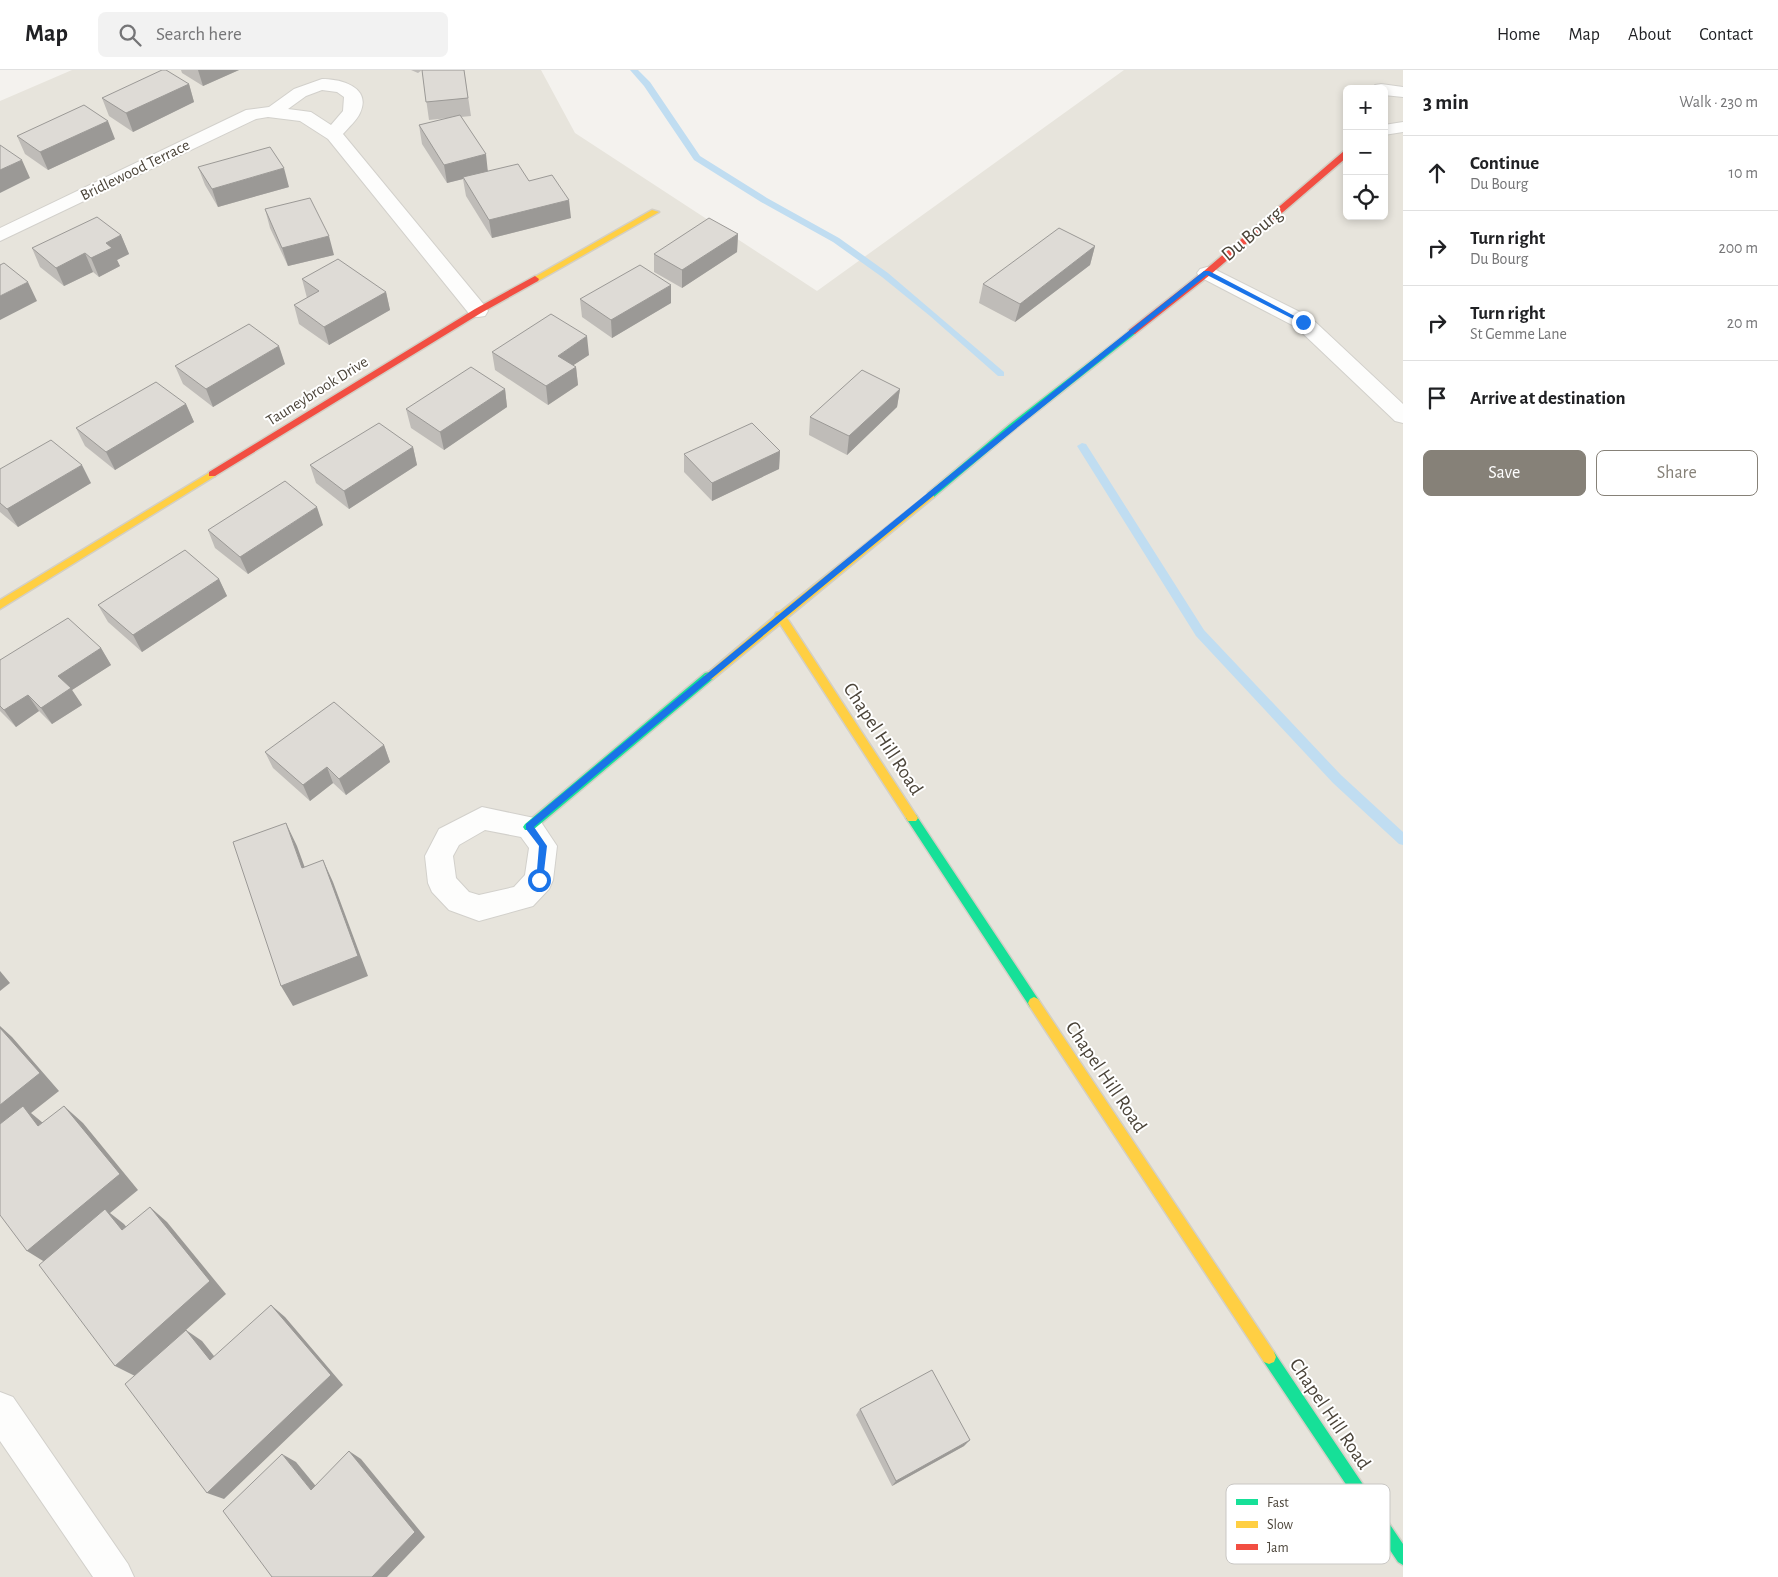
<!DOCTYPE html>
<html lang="en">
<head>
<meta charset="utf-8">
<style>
	body { margin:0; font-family:"Alegreya Sans",sans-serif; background:#f2f2f2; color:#202124 }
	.controls { position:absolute; right:15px; top:15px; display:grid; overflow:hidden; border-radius:8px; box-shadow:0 2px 8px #0003 }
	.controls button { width:45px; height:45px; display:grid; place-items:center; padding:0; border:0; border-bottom:1px solid #e0e0e0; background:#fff; color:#202124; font:25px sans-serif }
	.stop { position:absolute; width:15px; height:15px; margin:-11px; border:4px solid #1a73e8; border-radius:50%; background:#fff }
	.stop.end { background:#1a73e8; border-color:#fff; box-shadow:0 1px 5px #0008 }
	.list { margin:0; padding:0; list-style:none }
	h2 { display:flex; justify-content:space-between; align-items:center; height:65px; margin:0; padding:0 20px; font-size:21px }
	h2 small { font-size:16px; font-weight:400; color:#757577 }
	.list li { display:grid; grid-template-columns:32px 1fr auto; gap:15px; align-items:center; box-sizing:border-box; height:75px; padding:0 20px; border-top:1px solid #e0e0e0 }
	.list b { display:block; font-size:19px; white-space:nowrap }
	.list p { margin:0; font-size:16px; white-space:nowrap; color:#757577 }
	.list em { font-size:16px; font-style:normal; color:#757577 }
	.actions { display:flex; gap:10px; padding:15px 20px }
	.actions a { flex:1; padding:11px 0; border:1px solid #868178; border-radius:8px; text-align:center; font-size:18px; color:#868178 }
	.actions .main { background:#868178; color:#fff }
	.icon { flex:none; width:28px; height:28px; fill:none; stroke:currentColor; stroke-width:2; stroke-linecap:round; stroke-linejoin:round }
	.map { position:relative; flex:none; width:1403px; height:1507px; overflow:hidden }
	header { display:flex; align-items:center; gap:30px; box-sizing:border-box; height:70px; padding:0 25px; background:#fff; border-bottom:1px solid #e0e0e0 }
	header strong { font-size:24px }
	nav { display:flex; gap:28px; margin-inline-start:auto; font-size:18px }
	.search { width:350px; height:45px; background:#f2f2f2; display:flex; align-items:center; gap:12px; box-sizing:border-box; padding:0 18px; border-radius:8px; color:#757577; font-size:19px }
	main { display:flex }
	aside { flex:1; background:#fff }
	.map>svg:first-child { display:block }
</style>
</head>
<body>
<header>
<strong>Map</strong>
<div class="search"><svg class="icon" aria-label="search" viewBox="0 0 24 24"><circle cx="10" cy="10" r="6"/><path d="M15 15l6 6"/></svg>Search here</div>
<nav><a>Home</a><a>Map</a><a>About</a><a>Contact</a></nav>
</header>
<main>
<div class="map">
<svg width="1403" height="1507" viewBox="0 0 1403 1507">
	<rect width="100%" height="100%" fill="#f4f2ee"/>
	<!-- residential -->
	<path fill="#e7e4dc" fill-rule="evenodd" d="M 72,0 L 541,0 L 575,63 L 817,221 L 1124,0 L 1403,0 L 1403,1507 L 0,1507 L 0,31 ZM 1347,19 L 1384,19 L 1384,146 L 1347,146 Z"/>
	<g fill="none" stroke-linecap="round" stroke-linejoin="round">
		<!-- stream -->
		<path fill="#c0ddf1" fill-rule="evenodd" d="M 630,0 L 638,0 L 650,12 L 700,86 L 767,128 L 839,168 L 888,203 L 1004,302 L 1004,306 L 998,306 L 930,246 L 882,207 L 833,172 L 761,132 L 694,90 L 644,16 Z
			M 1082,373 L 1086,374 L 1204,560 L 1341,705 L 1403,762 L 1403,775 L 1399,774 L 1333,713 L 1196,566 L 1077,376 Z"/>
		<defs>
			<path id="street" d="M 322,9 C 341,9 372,17 360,43 C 357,50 348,58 343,64 L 485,236 L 488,241 L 485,246 L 478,247 L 471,246 L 328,69 L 300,51 L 268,47 L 256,49 L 0,171 L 0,158 L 246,40 L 269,37 L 294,19 ZM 322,20 L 337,22 L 344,27 L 343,41 L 331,55 L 311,42 L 288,39 L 306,26 Z
				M 1381,14 L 1403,17 L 1403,27 L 1384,25 L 1384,19 L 1372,19 L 1375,15 Z
				M 1403,52 L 1403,62 L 1384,65 L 1384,55 Z
				M 1207,197 L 1214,199 L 1310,247 L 1403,334 L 1403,353 L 1395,351 L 1296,257 L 1200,207 L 1197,203 L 1200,199 Z
				M 482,737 L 539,749 L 557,776 L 553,810 L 549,819 L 533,836 L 479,851 L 449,840 L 432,822 L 428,813 L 425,786 L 439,759 ZM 485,760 L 521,767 L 529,778 L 525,805 L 514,817 L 479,825 L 469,822 L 456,808 L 453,786 L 459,775 Z
				M 0,1322 L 13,1327 L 128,1494 L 134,1507 L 93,1507 L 0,1371 Z"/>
			<path id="fast" d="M 1132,259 L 1136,262 L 1135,264 L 1016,358 L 934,427 L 928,427 L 928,423 L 1010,354 Z
				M 709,602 L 714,606 L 713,609 L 533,760 L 525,760 L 523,757 L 525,754 L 705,603 Z
				M 912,743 L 916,745 L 1038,929 L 1040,933 L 1038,937 L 1034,939 L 1030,937 L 908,751 L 906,748 L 908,745 Z
				M 1269,1280 L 1274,1282 L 1403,1474 L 1403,1495 L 1398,1492 L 1264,1292 L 1262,1287 L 1264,1282 Z"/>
			<path id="slow" d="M 652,140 L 659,142 L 538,211 L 535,212 L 531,209 Z
				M 212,401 L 217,404 L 215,406 L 0,539 L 0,530 Z
				M 931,422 L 934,423 L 934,427 L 787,548 L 916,745 L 918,748 L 916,751 L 908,751 L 780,554 L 713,609 L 709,610 L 704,606 L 775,546 L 776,543 L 780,542 Z
				M 1034,927 L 1038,929 L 1274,1282 L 1276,1287 L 1274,1292 L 1269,1294 L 1264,1292 L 1030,937 L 1028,933 L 1030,929 Z"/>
			<path id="jam" d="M 1344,81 L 1347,81 L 1347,87 L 1210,205 L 1135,264 L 1129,264 L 1129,260 L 1204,201 Z
				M 535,206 L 539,209 L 538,211 L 481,243 L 215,406 L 209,406 L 209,402 L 475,239 Z"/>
		</defs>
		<!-- street casing -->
		<use href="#street" stroke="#d2d0cb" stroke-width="2"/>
		<!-- fast casing -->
		<use href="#fast" stroke="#d3cfc5" stroke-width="3"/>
		<!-- slow casing -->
		<use href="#slow" stroke="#d3cfc5" stroke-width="3"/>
		<!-- jam casing -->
		<use href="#jam" stroke="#d3cfc5" stroke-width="3"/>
		<!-- street -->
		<use href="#street" fill="#fdfdfc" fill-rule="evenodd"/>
		<!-- fast -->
		<use href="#fast" fill="#16e098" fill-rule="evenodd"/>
		<!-- slow -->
		<use href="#slow" fill="#ffcf43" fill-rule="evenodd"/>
		<!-- jam -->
		<use href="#jam" fill="#f24e42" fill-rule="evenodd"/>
	</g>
	<!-- wall -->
	<path fill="#bfbcb8" d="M 181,0 L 239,0 L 203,16 L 182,3 Z
		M 411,0 L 464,0 L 471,46 L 461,47 L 488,101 L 529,111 L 571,148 L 492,168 L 466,126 L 463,109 L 447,113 L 422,74 L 419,55 L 449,48 L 429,50 L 422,0 L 418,3 Z
		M 189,14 L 194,32 L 133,62 L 109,46 L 102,28 Z
		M 17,66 L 115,69 L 48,100 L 25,84 Z
		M 198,97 L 289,117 L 218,137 L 205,115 Z
		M 265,139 L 334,185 L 288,196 L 270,158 Z
		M 738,164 L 737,182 L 682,218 L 654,202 L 654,184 Z
		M 121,165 L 129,184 L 117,190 L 120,196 L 99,207 L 93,202 L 64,216 L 40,197 L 32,178 Z
		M 1095,176 L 1090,195 L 1015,252 L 979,233 L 983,214 Z
		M 302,209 L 386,222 L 390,240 L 329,275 L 299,254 L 294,235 L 307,228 Z
		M 580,229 L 671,233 L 612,268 L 582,247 Z
		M 492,282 L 589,285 L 573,295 L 576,297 L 578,315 L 548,335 L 495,300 Z
		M 285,294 L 213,337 L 183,314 L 175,296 Z
		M 505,319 L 507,337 L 444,380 L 411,358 L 406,339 Z
		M 900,319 L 897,337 L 847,385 L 809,365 L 810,347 Z
		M 186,334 L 194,352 L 115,400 L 85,376 L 76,358 Z
		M 413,377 L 417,395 L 349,439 L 316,413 L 310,395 Z
		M 780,381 L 779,399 L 712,431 L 684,402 L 684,384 Z
		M 0,399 L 91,413 L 18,457 L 0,442 Z
		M 323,455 L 248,504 L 215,478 L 208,460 Z
		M 219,509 L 227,526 L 142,582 L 108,552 L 98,535 Z
		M 101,578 L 111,595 L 72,620 L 82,635 L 52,654 L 39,641 L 16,657 L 0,641 L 0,590 Z
		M 384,675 L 390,692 L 346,725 L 333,713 L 310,731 L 273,698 L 265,682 Z
		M 860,1339 L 964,1376 L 892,1416 L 856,1345 Z"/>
	<!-- shaded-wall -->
	<path fill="#9b9996" d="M 198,0 L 239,0 L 203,16 Z
		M 189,14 L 194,32 L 133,62 L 126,43 Z
		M 108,51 L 115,69 L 48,100 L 40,82 Z
		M 486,84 L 488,103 L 463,107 L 463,109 L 447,113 L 444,95 Z
		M 22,90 L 30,108 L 0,123 L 0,100 Z
		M 284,98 L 289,117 L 218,137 L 212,119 Z
		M 569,130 L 571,148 L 492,168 L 489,150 Z
		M 738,164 L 737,182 L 682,218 L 682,200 Z
		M 121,165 L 129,184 L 117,190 L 120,196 L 99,207 L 91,188 L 106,173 Z
		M 329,166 L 334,185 L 288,196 L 282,178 Z
		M 1095,176 L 1090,195 L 1015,252 L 1020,234 Z
		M 85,183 L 93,202 L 64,216 L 56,198 Z
		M 28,212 L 37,231 L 0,250 L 0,226 Z
		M 671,215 L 671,233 L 612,268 L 611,250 Z
		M 386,222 L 390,240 L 329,275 L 324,257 Z
		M 587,266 L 589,285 L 560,304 L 558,286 Z
		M 279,276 L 285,294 L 213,337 L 206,319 Z
		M 576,297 L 578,315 L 548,335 L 546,316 Z
		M 505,319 L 507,337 L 444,380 L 440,362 Z
		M 900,319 L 897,337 L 847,385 L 849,366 Z
		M 186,334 L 194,352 L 115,400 L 106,382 Z
		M 413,377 L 417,395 L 349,439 L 344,421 Z
		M 780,381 L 779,399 L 712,431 L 712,413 Z
		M 82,395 L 91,413 L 18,457 L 7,439 Z
		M 317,437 L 323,455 L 248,504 L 240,487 Z
		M 219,509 L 227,526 L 142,582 L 133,565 Z
		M 101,578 L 111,595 L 72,620 L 82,635 L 52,654 L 41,638 L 58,606 Z
		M 28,625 L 39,641 L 16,657 L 4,640 Z
		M 384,675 L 390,692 L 346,725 L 339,709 Z
		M 327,697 L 333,713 L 310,731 L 303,715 Z
		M 286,753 L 297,776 L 313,820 L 302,798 Z
		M 323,790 L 333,812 L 368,906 L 293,936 L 281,916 Z
		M 0,901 L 10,913 L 0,921 Z
		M 0,956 L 12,967 L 59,1021 L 31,1043 L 43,1053 L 58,1073 L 0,1069 Z
		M 64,1036 L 83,1053 L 138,1120 L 110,1143 L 124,1154 L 140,1174 L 48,1194 L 27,1181 Z
		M 150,1137 L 167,1152 L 226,1224 L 186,1260 L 202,1271 L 226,1301 L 135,1306 L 115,1296 Z
		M 271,1235 L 285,1247 L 343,1315 L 224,1429 L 207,1423 Z
		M 970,1370 L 964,1376 L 892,1416 L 896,1411 Z
		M 349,1381 L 361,1389 L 425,1467 L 387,1507 L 372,1507 Z
		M 282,1384 L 296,1392 L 324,1426 L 311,1420 Z"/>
	<!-- building -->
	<path fill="#dedbd6" stroke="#9b9996" d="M 162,0 L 166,0 L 189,14 L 126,43 L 102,28 Z
		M 422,0 L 464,0 L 468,28 L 426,32 Z
		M 84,35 L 108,51 L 40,82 L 17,66 Z
		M 460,45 L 486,84 L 444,95 L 419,55 Z
		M 0,75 L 22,90 L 0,100 Z
		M 270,77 L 284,98 L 212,119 L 198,97 Z
		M 518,94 L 529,111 L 552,105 L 569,130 L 489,150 L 463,107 Z
		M 310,128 L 329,166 L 282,178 L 265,139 Z
		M 97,147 L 121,165 L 106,173 L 112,178 L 91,188 L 85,183 L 56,198 L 32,178 Z
		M 709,148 L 738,164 L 682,200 L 654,184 Z
		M 1059,158 L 1095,176 L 1020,234 L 983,214 Z
		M 338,189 L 386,222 L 324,257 L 294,235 L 319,221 L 302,209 Z
		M 4,193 L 28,212 L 0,226 L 0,195 Z
		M 640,195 L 671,215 L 611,250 L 580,229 Z
		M 551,244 L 587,266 L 558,286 L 576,297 L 546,316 L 492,282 Z
		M 249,254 L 279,276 L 206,319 L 175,296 Z
		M 471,297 L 505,319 L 440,362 L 406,339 Z
		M 862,300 L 900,319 L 849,366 L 810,347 Z
		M 156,312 L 186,334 L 106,382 L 76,358 Z
		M 379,353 L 413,377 L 344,421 L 310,395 Z
		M 752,353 L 780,381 L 712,413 L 684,384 Z
		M 51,370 L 82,395 L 7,439 L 0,433 L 0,399 Z
		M 285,411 L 317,437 L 240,487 L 208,460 Z
		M 185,480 L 219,509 L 133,565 L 98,535 Z
		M 68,548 L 101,578 L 58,606 L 71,618 L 41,638 L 28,625 L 4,640 L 0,636 L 0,590 Z
		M 334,632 L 384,675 L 339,709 L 327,697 L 303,715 L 265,682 Z
		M 286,753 L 302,798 L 323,790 L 358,886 L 281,916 L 233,772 Z
		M 0,958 L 40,1003 L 0,1035 Z
		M 23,1036 L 38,1056 L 64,1036 L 120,1104 L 27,1181 L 0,1145 L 0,1054 Z
		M 150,1137 L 210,1211 L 115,1296 L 39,1195 L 105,1139 L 122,1160 Z
		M 271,1235 L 331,1305 L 207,1423 L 125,1314 L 186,1260 L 210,1290 Z
		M 932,1300 L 970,1370 L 896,1411 L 860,1339 Z
		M 349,1381 L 415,1462 L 372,1507 L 272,1507 L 223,1441 L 282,1384 L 311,1420 Z"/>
	<!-- route -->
	<path fill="#1a73e8" d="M 1204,201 L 1209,201 L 1306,252 L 1301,253 L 1207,205 C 980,386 756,570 534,757 L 547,776 L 543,810 L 542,812 L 536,812 L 539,776 L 526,759 L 526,754 C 750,567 976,382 1204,201 Z"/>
	<g text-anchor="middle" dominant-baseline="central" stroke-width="4" stroke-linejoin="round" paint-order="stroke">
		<!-- far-street labels -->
		<g font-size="16" fill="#4b4439" stroke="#fff">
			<text transform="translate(135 100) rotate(-26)">Bridlewood Terrace</text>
			<text transform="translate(317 321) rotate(-32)">Tauneybrook Drive</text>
		</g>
		<!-- street labels -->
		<g font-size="20" fill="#4b4439" stroke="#fff">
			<text transform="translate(1252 164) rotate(-40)">Du Bourg</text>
			<text transform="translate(883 669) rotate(57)">Chapel Hill Road</text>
			<text transform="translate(1106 1007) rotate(56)">Chapel Hill Road</text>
			<text transform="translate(1330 1344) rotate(56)">Chapel Hill Road</text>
		</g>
	</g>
	<!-- legend -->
	<rect x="1226" y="1414" width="164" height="80" rx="8" fill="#fff" stroke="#c9c7c4" stroke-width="1"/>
	<rect x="1236" y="1429" width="22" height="6" fill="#16e098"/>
	<rect x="1236" y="1451" width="22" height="7" fill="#ffcf43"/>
	<rect x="1236" y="1474" width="22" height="6" fill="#f24e42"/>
	<g font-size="14" fill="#4b4439">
		<text x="1267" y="1437">Fast</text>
		<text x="1267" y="1459">Slow</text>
		<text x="1267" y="1482">Jam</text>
	</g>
</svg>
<div class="controls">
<button>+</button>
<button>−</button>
<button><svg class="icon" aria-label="locate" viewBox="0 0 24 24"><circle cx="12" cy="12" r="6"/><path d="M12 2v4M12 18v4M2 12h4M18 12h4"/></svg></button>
</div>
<div class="stop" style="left:539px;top:810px"></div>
<div class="stop end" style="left:1303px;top:252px"></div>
</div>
<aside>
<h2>3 min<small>Walk · 230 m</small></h2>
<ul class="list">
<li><svg class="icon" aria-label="ahead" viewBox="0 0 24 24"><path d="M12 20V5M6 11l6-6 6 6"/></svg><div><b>Continue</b><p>Du Bourg</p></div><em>10 m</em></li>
<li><svg class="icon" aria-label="right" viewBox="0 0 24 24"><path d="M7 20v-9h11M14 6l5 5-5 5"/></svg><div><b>Turn right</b><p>Du Bourg</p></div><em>200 m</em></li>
<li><svg class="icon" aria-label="right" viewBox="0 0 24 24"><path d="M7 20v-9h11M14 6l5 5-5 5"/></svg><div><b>Turn right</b><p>St Gemme Lane</p></div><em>20 m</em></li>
<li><svg class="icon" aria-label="arrive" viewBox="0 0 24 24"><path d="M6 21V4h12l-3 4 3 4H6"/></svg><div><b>Arrive at destination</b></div></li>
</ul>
<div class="actions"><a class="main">Save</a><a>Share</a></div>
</aside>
</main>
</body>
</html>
